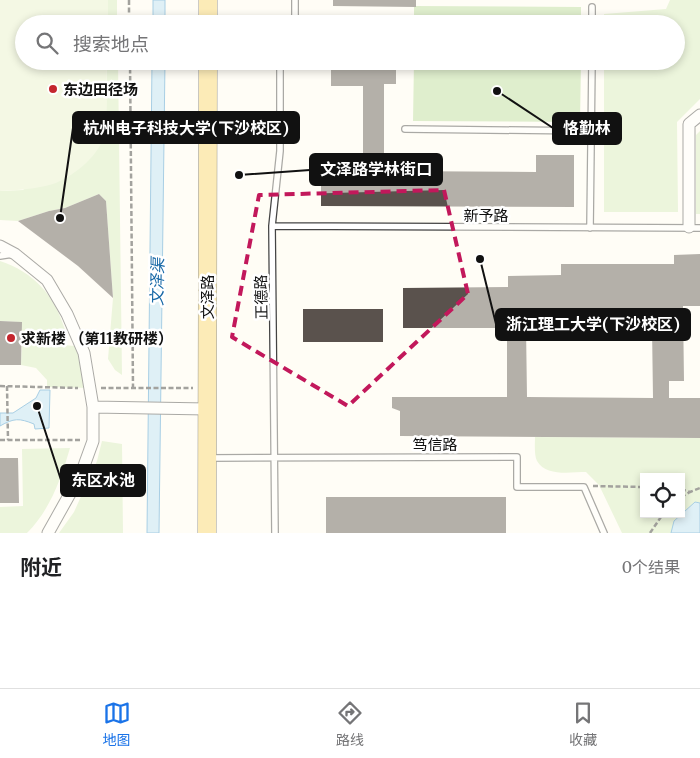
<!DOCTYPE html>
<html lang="zh">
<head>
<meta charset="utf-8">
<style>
	body { margin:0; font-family:Merriweather,"Noto Sans SC",serif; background:#f6f6f6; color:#202124 }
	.controls { position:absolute; right:15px; bottom:15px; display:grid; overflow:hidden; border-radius:0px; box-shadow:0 2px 8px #0003 }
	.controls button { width:45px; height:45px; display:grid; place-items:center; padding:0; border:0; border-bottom:1px solid #e0e0e0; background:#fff; color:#202124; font:25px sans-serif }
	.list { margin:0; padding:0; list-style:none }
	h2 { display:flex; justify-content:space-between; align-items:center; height:65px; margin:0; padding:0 20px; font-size:21px }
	h2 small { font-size:16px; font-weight:400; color:#757577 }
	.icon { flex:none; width:28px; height:28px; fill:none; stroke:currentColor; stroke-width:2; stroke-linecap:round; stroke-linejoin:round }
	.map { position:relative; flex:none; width:700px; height:533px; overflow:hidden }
	.search { position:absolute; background:#fff; box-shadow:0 2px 8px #0003; left:15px; right:15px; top:15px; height:55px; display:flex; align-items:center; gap:12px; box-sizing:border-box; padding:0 18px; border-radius:28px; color:#757577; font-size:19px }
	.sheet { height:155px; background:#fff }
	nav { display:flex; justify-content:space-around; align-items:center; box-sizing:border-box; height:70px; border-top:1px solid #e0e0e0; background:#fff; font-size:14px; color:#757577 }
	nav a { display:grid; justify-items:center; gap:2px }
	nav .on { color:#1a73e8 }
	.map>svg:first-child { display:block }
</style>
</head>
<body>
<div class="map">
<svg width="700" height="533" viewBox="0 0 700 533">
	<rect width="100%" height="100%" fill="#fffdf5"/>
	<!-- green -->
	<path fill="#d5ebbd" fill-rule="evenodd" d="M 108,0 L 117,0 L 117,24 L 108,24 Z
		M 670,0 L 700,0 L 700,99 L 677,122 L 678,212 L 604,212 L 604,61 L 676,61 L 676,24 L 604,24 L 604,14 L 666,9 Z
		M 107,61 L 118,61 L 122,375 L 115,370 L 108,359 L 113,298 L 106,201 L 99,194 L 65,208 L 49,211 L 18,221 L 0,220 L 0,191 L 23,190 L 106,117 Z
		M 700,131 L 700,214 L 696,214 L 696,135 Z
		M 0,261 C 34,272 55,296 65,330 L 22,331 L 19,322 L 0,321 Z
		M 54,344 L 74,346 L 84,353 L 90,388 L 47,387 L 47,380 L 36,368 L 21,365 L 22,345 Z
		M 535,437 L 700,438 L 700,533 L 622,533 L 599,485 L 586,472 C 571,472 546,477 537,461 C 534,455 535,444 535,437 ZM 644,477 L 681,477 L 681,514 L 644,514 Z
		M 102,441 L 122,444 L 123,533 L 59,533 L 74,512 L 97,461 Z
		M 70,448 C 61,479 50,510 27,533 L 0,533 L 0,507 L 23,506 L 22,449 Z"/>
	<!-- forest -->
	<path fill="#b9dc9c" d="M 414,6 L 581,7 L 581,24 L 414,24 Z
		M 414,61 L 581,61 L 580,122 L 413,121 Z"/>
	<!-- pitch -->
	<path fill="#e6f2cf" d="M 0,0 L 108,0 L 108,24 L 24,24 L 24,61 L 107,61 C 106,86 109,114 103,138 C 98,157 71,178 53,184 C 36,189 18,190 0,191 Z"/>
	<!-- water -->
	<path fill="#b9e0f7" stroke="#3f96cf" d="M 153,0 L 165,0 L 165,24 L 153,24 Z
		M 152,61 L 165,61 L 159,533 L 147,533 Z
		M 40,390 L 50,390 L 49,428 L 35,429 L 34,424 C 19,418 14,418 0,426 L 0,413 L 13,413 L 36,398 Z
		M 695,502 L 700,503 L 700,533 L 671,533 L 674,521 Z"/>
	<!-- building -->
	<path fill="#5a524d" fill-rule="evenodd" d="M 333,0 L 416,0 L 416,7 L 333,6 Z
		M 331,62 L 396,63 L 396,84 L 384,84 L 384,171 L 536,172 L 536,155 L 574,155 L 574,207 L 321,206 L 321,157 L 345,157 L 345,171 L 363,171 L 363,86 L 331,86 Z
		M 99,194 L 106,201 L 113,298 L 78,266 L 18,221 L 49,211 L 65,208 Z
		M 700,254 L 700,306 L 683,306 L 684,381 L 669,381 L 669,398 L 700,398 L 700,438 L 400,436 L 400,411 L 392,408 L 392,397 L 507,397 L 507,328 L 403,328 L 403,288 L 508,287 L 508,276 L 561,275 L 561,264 L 674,264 L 674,255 ZM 526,327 L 652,327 L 653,398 L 527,397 Z
		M 303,309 L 383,309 L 383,342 L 303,342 Z
		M 0,321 L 22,322 L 21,365 L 0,365 Z
		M 0,458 L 18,458 L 19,503 L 0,503 Z
		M 326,497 L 506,497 L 506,533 L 326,533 Z"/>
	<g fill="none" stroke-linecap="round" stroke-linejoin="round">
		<defs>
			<path id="service" d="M 295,0 L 295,24
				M 592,24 L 592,7
				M 405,129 L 591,131
				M 272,226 L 700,228
				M 590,228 L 592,61
				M 0,256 L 13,254
				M 210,458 L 517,457 L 517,487 L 584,487 L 604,533
				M 275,533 L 272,226 L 280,151 L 280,70 L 281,61"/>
			<path id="minor" d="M 689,227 L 689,124 L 700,115
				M 0,246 L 15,254 L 47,280 L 67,314 L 84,353 L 93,407 L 93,441 L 81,474 L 48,533
				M 93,407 L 207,409"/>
			<path id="primary" d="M 208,24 L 208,0
				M 207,533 L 208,61"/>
		</defs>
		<!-- service casing -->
		<use href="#service" stroke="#444" stroke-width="8"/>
		<!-- minor casing -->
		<use href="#minor" stroke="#444" stroke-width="13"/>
		<!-- primary casing -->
		<use href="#primary" stroke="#222" stroke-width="19"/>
		<!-- path -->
		<path stroke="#333" stroke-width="2.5" stroke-dasharray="5 2.5" stroke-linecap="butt" d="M 129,0 L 129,24
			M 130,61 L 133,387
			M 0,386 L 78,388
			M 7,386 L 8,440
			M 101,388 L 193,388
			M 0,440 L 81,440
			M 593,486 L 644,487
			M 681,489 L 690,492 L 700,488
			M 681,497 L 690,492
			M 650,533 L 663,514"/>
		<!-- service -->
		<use href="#service" stroke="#fff" stroke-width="5.5"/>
		<!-- minor -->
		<use href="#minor" stroke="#fff" stroke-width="11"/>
		<!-- primary -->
		<use href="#primary" stroke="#f9d66b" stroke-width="18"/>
	</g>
	<!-- marked area -->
	<path d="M0 0H700V533H0ZM 444,190 L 468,294 L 348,406 L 232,337 L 259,195 Z" fill="#fffdf5" fill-opacity=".55" fill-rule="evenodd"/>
	<path fill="none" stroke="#c2185b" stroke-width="4" stroke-dasharray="10 6" stroke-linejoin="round" d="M 444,190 L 468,294 L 348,406 L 232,337 L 259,195 Z"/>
	<!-- markers -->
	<g fill="#c4262e" stroke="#fff" stroke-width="2">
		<circle cx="53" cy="89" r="5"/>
		<circle cx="11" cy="338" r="5"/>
	</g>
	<g text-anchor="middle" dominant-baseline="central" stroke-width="5" stroke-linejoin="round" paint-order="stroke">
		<!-- poi labels -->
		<g font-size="15" font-weight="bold" fill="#111" stroke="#fff" text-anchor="start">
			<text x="63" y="89">东边田径场</text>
			<text x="21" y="338">求新楼 （第11教研楼）</text>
		</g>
		<!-- street labels -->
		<g font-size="15" fill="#111" stroke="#fff">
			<text x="486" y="215">新予路</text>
			<text transform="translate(207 297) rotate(-90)">文泽路</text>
			<text transform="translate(261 297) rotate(-91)">正德路</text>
			<text x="435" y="444">笃信路</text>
		</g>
		<!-- water labels -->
		<g font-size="16" font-style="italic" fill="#1768a6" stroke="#fff">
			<text transform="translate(157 282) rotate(-89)">文泽渠</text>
		</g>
	</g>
	<!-- callouts -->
	<path fill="none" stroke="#111" stroke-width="2" d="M60 218L73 128M497 91L553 128M239 175L310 170M480 259L496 324M37 406L61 480"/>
	<g fill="#111" stroke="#fff" stroke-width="2">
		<circle cx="60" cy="218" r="5"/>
		<circle cx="497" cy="91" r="5"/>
		<circle cx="239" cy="175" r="5"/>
		<circle cx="480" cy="259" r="5"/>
		<circle cx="37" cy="406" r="5"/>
	</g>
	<g fill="#111" stroke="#111" stroke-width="2">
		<rect x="73" y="112" width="226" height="31" rx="5"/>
		<rect x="553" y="113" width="68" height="31" rx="5"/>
		<rect x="310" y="154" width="132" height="31" rx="5"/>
		<rect x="496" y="309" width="194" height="31" rx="5"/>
		<rect x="61" y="465" width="84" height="31" rx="5"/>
	</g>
	<g font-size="16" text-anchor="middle" font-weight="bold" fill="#fff">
		<text x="186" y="134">杭州电子科技大学(下沙校区)</text>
		<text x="587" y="134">恪勤林</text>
		<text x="376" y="175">文泽路学林街口</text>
		<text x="593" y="330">浙江理工大学(下沙校区)</text>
		<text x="103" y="486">东区水池</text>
	</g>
</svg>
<div class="controls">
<button><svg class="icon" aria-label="locate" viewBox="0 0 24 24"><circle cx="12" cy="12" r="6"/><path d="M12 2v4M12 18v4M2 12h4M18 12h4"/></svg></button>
</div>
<div class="search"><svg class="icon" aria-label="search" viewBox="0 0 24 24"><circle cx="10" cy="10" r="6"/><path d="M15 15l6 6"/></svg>搜索地点</div>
</div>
<section class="sheet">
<h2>附近<small>0个结果</small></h2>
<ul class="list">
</ul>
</section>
<nav>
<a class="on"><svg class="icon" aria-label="map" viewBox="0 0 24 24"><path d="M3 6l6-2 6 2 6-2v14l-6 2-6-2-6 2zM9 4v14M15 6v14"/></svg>地图</a>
<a><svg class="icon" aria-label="directions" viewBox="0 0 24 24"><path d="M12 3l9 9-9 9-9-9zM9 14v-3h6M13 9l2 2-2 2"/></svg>路线</a>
<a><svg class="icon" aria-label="saved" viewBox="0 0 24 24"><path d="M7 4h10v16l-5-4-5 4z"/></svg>收藏</a>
</nav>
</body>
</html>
